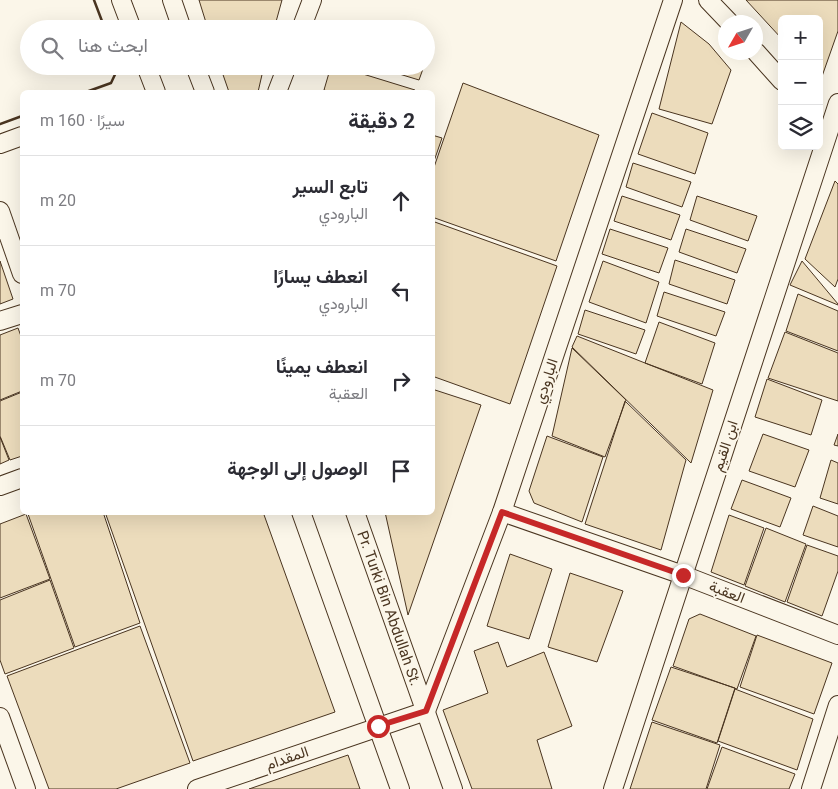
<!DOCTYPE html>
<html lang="ar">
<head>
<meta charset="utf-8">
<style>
	body { margin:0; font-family:Roboto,Vazirmatn,sans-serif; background:#f7f7f7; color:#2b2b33; direction:rtl }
	.controls { position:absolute; right:15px; top:15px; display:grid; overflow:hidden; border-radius:8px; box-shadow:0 5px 20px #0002 }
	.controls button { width:45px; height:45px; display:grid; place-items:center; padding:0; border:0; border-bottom:1px solid #e1e1e2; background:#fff; color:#2b2b33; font:25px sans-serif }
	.compass { position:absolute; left:718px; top:15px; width:45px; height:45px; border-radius:50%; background:#fff; box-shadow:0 5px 20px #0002; rotate:231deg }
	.stop { position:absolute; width:15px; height:15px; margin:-11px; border:4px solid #c62828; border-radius:50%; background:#fff }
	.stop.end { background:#c62828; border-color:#fff; box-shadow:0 1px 5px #0008 }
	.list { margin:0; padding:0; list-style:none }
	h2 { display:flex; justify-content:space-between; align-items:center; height:65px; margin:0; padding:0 20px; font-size:21px }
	h2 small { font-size:16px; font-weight:400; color:#7c7c81 }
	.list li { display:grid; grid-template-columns:32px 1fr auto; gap:15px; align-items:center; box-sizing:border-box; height:90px; padding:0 20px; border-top:1px solid #e1e1e2 }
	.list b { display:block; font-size:19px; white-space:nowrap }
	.list p { margin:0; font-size:16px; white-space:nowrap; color:#7c7c81 }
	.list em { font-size:16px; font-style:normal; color:#7c7c81 }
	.icon { flex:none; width:28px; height:28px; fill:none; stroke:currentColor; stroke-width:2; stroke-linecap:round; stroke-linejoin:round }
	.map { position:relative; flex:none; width:838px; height:789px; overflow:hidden; direction:ltr }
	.search { position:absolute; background:#fff; box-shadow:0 5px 20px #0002; left:20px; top:20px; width:415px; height:55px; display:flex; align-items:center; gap:12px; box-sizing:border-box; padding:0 18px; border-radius:28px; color:#7c7c81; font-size:19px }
	.panel { position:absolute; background:#fff; box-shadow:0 5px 20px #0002; left:20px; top:90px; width:415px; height:425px; border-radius:8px; direction:rtl }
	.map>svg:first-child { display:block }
</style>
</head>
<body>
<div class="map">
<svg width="838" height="789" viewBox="0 0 838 789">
	<rect width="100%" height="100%" fill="#fbf6e9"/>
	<!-- building -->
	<path fill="#ecdcbc" stroke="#4a3520" d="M 199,0 L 282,0 L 274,29 L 208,29 Z
		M 746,0 L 838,0 L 838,31 L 820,82 L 819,19 L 782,19 L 782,39 Z
		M 681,22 L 709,44 L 731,70 L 712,124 L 659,109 Z
		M 220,66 L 264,66 L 258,92 L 229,92 Z
		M 331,66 L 337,66 L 415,90 L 415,92 L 331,92 L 324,90 Z
		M 373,66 L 424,66 L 419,80 Z
		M 463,83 L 599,135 L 556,261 L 432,217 L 432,173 Z
		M 652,113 L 708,133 L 695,174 L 638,154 Z
		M 432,135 L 442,138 L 432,167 Z
		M 633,163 L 691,182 L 682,207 L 626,187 Z
		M 835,181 L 838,184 L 838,279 L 835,287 L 805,259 Z
		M 622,196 L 680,215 L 671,240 L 614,221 Z
		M 697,196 L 757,216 L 748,241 L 690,220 Z
		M 432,221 L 557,266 L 510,404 L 432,376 Z
		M 610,229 L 668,248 L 659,273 L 602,254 Z
		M 686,229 L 746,249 L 737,273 L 679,252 Z
		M 675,260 L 735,280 L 727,304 L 669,284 Z
		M 0,261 L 13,299 L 0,304 Z
		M 603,261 L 659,282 L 646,323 L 589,302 Z
		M 802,261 L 838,304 L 838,305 L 790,285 Z
		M 664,292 L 725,312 L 716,336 L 657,316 Z
		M 798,294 L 838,311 L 838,351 L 786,331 Z
		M 585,310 L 645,330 L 636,354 L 578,334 Z
		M 659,322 L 715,343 L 702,384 L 645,363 Z
		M 18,328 L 22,339 L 22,391 L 0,400 L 0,335 Z
		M 785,332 L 838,353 L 838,401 L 768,378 Z
		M 577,336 L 713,390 L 691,463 L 572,347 Z
		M 572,348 L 626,400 L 605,457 L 552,436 Z
		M 767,379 L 822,400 L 811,435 L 755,417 Z
		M 432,389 L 481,405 L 408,615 L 385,512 L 432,512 Z
		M 22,392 L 22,456 L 10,460 L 0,436 L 0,401 Z
		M 625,401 L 686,460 L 661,550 L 585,524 Z
		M 763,434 L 809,450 L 795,487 L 749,471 Z
		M 838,434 L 838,446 L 834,445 Z
		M 547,436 L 603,457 L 582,522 L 534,503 L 529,491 Z
		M 0,437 L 9,460 L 0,464 Z
		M 831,460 L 838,463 L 838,504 L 820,498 Z
		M 742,480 L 791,498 L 780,527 L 731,509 Z
		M 813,506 L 838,516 L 838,547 L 803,535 Z
		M 32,512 L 103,512 L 140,623 L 75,647 L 28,514 Z
		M 105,512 L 263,512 L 335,712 L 193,761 Z
		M 26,514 L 50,579 L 0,598 L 0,524 Z
		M 729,515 L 764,528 L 744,585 L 711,572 Z
		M 766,528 L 806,544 L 785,602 L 745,586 Z
		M 807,545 L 838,556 L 838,571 L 822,616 L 787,602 Z
		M 510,554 L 552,569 L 529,639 L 487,626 Z
		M 570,573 L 623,591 L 597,662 L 548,647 Z
		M 50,580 L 74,648 L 5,674 L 0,660 L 0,600 Z
		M 700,614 L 756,636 L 737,689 L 673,666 L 689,619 Z
		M 140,626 L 190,763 L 116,789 L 49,789 L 7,676 Z
		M 757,635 L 832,663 L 814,714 L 740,687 Z
		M 498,642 L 507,667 L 544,652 L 572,726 L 537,740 L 552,789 L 472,789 L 443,710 L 488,693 L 474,651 Z
		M 671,667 L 735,688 L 717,743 L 652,720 Z
		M 735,689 L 813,719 L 797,770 L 718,741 Z
		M 652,722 L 720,745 L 706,789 L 630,789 Z
		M 722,747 L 795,774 L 789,789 L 707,789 Z
		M 348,755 L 360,789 L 249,789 Z"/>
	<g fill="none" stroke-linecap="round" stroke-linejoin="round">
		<defs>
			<g id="street">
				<path d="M 121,0 L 132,29"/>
				<path d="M 172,0 L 182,29"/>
				<path d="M 708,0 L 729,22"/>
				<path d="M 301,29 L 312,0"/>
				<path d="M 756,52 L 782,81"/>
				<path d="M 146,66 L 156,92"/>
				<path d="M 195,66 L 205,92"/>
				<path d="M 277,92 L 287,66"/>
				<path d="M 0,144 L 22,136"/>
				<path d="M 0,211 L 22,274"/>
				<path d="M 0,321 L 22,314"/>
				<path d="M 0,486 L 22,478"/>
				<path d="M 301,512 L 400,789"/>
				<path id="s1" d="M 355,512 L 453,789"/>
				<path d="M 502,512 L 683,575 L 838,635"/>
				<path d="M 0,717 L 26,789"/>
				<path d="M 197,789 L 426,711 L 502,512 L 673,0"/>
				<path d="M 613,789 L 838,103"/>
				<path d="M 811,789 L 838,705"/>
			</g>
		</defs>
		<!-- street casing -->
		<use href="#street" stroke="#4a3520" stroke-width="20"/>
		<!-- street -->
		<use href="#street" stroke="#fbf6e9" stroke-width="18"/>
		<!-- wall -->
		<path stroke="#4a3520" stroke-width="2.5" d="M 94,0 L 105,29
			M 86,92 L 111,83 L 119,66
			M 0,124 L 22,116"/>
	</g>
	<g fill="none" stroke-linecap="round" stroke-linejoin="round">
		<!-- route -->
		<path stroke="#c62828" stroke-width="6" d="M 378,726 L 426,711 L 502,512 L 683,575"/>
	</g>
	<g text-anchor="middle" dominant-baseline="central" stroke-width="4" stroke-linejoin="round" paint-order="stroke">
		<!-- street labels -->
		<g font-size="15" fill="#4a3520" stroke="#fbf6e9">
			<text transform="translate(546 381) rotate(-72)">البارودي</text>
			<text transform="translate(725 446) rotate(-72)">ابن القيم</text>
			<text transform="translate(727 592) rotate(21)">العقبة</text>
			<text stroke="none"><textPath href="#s1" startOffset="102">Pr. Turki Bin Abdullah St.</textPath></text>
			<text transform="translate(287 758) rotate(-19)">المقدام</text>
		</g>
	</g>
</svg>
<div class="controls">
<button>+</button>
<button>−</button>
<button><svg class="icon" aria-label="layers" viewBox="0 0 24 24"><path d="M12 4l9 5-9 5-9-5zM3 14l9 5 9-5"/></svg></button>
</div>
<svg class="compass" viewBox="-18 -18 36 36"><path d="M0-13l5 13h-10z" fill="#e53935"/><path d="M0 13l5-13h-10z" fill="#7c7c81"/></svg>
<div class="stop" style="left:378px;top:726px"></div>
<div class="stop end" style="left:683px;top:575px"></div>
<div class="search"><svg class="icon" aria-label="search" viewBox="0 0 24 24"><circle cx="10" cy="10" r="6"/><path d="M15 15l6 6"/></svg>ابحث هنا</div>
<section class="panel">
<h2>2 دقيقة<small>سيرًا · 160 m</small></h2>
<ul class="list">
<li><svg class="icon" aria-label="ahead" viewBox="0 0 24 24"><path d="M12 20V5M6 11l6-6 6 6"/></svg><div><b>تابع السير</b><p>البارودي</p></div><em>20 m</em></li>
<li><svg class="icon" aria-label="left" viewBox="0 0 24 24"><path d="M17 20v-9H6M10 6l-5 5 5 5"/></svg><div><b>انعطف يسارًا</b><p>البارودي</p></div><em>70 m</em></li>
<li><svg class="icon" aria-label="right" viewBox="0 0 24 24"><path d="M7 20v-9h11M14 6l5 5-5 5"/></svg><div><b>انعطف يمينًا</b><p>العقبة</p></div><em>70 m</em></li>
<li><svg class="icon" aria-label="arrive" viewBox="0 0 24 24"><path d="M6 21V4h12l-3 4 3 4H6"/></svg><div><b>الوصول إلى الوجهة</b></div></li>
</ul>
</section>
</div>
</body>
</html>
